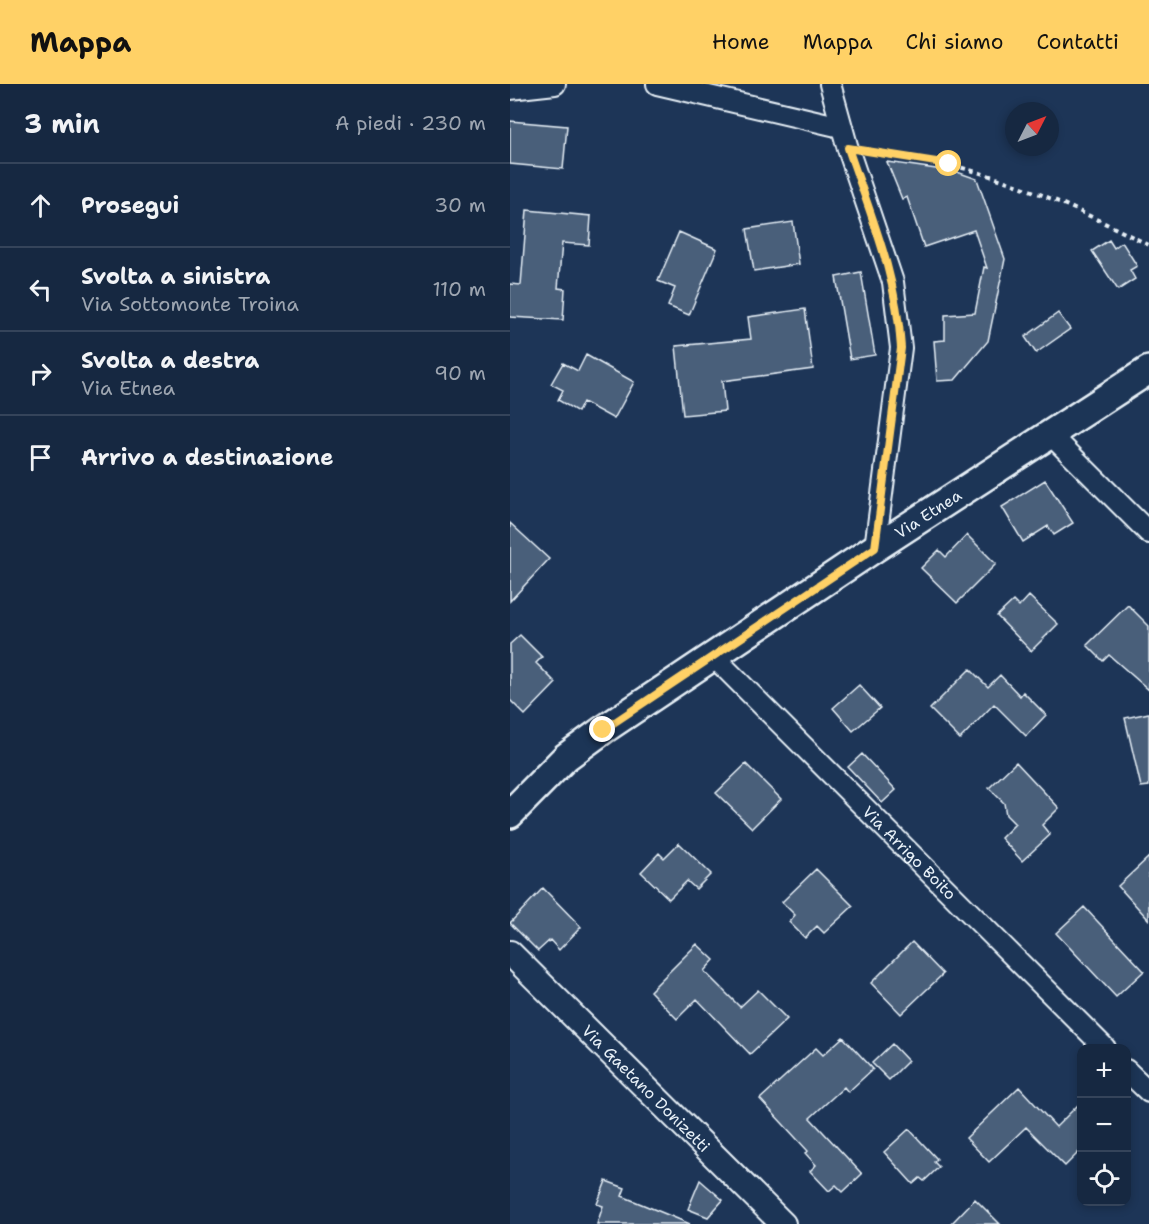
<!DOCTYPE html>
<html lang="it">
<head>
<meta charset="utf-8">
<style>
	body { margin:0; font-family:"Shantell Sans",sans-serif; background:#1f3048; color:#f1f3f6 }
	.controls { position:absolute; right:18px; bottom:18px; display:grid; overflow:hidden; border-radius:12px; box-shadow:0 3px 9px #0003 }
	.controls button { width:54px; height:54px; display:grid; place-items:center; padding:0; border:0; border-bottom:2px solid #35445a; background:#162841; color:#f1f3f6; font:30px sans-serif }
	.compass { position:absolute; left:495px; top:18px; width:54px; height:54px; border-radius:50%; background:#162841; box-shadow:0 3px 9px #0003; rotate:48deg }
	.stop { position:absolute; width:18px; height:18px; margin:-14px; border:4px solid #ffd166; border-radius:50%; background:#fff }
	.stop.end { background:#ffd166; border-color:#fff; box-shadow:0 2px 6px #0008 }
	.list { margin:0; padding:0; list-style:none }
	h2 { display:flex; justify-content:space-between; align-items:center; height:78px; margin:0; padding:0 24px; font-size:26px }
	h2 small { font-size:20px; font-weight:400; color:#9ea6b1 }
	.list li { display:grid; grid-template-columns:39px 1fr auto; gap:18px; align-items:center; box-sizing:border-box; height:84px; padding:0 24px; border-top:2px solid #35445a }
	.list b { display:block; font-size:22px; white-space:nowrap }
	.list p { margin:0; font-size:20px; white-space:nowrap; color:#9ea6b1 }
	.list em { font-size:20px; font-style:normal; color:#9ea6b1 }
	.icon { flex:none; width:33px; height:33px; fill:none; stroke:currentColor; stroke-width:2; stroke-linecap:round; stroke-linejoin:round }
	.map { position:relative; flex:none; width:639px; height:1140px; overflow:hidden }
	header { display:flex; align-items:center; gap:36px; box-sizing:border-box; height:84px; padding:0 30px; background:#ffd166; color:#111 }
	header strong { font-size:28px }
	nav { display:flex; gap:33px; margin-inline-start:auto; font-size:21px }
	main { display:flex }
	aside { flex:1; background:#162841 }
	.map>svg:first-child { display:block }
</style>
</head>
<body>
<header>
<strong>Mappa</strong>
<nav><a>Home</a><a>Mappa</a><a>Chi siamo</a><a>Contatti</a></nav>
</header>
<main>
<aside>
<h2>3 min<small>A piedi · 230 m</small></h2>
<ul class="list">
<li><svg class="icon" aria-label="ahead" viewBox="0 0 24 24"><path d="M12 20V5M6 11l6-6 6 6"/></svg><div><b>Prosegui</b></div><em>30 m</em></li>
<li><svg class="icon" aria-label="left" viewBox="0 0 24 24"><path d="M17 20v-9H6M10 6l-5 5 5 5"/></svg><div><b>Svolta a sinistra</b><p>Via Sottomonte Troina</p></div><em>110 m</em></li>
<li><svg class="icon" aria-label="right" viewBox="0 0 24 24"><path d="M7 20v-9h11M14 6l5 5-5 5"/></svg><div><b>Svolta a destra</b><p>Via Etnea</p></div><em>90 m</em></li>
<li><svg class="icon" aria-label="arrive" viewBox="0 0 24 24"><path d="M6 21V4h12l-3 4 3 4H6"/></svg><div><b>Arrivo a destinazione</b></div></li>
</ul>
</aside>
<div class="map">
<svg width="639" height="1140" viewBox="0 0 639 1140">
	<rect width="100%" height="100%" fill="#1d3557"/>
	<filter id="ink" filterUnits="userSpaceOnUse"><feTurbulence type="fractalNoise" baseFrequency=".0167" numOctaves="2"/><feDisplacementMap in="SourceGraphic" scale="12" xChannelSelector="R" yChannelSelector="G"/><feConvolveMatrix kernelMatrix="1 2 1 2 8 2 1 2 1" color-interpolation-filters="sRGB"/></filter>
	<g filter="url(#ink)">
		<!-- building -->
		<path fill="#495e7a" stroke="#e8f1f8" stroke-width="1.5" d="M 0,37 L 57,42 L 53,85 L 0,80 Z
			M 377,78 L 447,88 L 467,95 L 495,175 L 478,257 L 445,296 L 427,297 L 424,257 L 435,256 L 435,231 L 465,229 L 474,183 L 477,184 L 464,146 L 414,163 L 397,113 L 392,115 Z
			M 17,126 L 81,132 L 79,161 L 52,159 L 48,204 L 55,205 L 53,236 L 0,233 L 0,200 L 11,201 Z
			M 283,138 L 289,180 L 244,187 L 237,145 Z
			M 169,148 L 207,165 L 179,231 L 158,222 L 165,204 L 148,197 Z
			M 599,156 L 604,164 L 612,158 L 627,182 L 620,186 L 625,195 L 608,206 L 582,167 Z
			M 351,188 L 365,271 L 340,275 L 326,193 Z
			M 295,225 L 303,285 L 212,297 L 215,327 L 173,331 L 166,262 L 241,255 L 238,233 Z
			M 548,229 L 560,245 L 526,269 L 515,253 Z
			M 76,271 L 124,298 L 104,335 L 73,318 L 68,328 L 48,316 L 53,306 L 41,300 L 53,279 L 68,287 Z
			M 535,396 L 563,439 L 544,451 L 538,442 L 513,458 L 492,423 Z
			M 0,439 L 39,475 L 0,517 Z
			M 457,451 L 486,480 L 447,519 L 411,484 L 429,466 L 436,473 Z
			M 519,512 L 548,540 L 521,567 L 487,532 L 503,517 L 509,523 Z
			M 618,521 L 639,542 L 639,606 L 599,571 L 593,577 L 577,561 Z
			M 10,551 L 32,573 L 26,579 L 46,599 L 15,631 L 0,616 L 0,560 Z
			M 460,585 L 478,603 L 490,591 L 510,612 L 513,608 L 536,631 L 516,652 L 484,620 L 450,655 L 420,625 Z
			M 349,601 L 370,624 L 343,647 L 323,624 Z
			M 639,629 L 639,702 L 631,703 L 615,634 Z
			M 352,670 L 386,706 L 372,719 L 338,683 Z
			M 506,678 L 549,724 L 532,741 L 540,751 L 512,777 L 491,754 L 505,740 L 496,731 L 494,719 L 479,704 Z
			M 236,680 L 271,715 L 242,744 L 206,709 Z
			M 169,759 L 201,790 L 186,805 L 177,797 L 159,815 L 131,788 L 149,769 L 154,774 Z
			M 639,773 L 639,836 L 608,802 Z
			M 306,785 L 343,822 L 314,849 L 307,842 L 295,854 L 279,838 L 285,831 L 272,818 Z
			M 33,804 L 71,843 L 49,866 L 40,856 L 28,867 L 0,839 Z
			M 574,823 L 634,887 L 606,913 L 546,849 Z
			M 402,858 L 433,890 L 391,930 L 361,899 Z
			M 187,860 L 204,876 L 194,887 L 230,923 L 248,906 L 277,935 L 240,970 L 187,915 L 167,935 L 140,907 Z
			M 333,953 L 363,985 L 338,1008 L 334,1003 L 300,1034 L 352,1090 L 333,1108 L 326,1101 L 319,1107 L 300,1087 L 306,1081 L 295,1069 L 298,1067 L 250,1015 L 306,964 L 313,971 Z
			M 382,960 L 398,977 L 379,996 L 362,979 Z
			M 509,1003 L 546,1043 L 572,1017 L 572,1065 L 555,1082 L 516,1043 L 479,1078 L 456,1054 Z
			M 399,1045 L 427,1075 L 424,1078 L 429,1083 L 414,1097 L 410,1094 L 403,1100 L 374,1068 Z
			M 190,1096 L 213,1116 L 198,1133 L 178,1125 Z
			M 96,1097 L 115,1104 L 112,1112 L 180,1140 L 87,1140 L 93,1122 L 87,1120 Z
			M 465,1115 L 490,1140 L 441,1140 Z"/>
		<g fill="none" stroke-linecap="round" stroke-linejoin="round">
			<defs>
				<g id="minor">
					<path d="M 147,0 L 331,43"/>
					<path d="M 320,0 L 338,65 L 383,198 L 391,264 L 365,464"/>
					<path d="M 0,5 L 45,0"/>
					<path d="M 540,350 L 639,449"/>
					<path id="s1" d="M 203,572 L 595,964"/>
					<path d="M 616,986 L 639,1008"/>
				</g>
				<g id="tertiary">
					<path id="s2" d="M 0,869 L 273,1140"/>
				</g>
				<g id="secondary">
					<path id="s3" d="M 0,730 L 56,673 L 93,646 L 365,464 L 639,286"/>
				</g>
			</defs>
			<!-- minor casing -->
			<use href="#minor" stroke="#e8f1f8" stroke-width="24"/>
			<!-- tertiary casing -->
			<use href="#tertiary" stroke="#e8f1f8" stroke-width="28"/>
			<!-- secondary casing -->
			<use href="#secondary" stroke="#e8f1f8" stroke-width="32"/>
			<!-- path -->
			<path stroke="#e8f1f8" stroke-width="4" stroke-dasharray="4.5 4.5" stroke-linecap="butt" d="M 363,68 C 388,72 415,75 440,81 C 510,97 575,129 639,161"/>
			<!-- minor -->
			<use href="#minor" stroke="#1d3557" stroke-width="20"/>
			<!-- tertiary -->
			<use href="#tertiary" stroke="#1d3557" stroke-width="24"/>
			<!-- secondary -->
			<use href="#secondary" stroke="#1d3557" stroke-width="27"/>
		</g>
	</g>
	<g fill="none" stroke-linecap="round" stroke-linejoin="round" filter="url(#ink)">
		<!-- route -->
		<path stroke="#ffd166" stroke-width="8" d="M 93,646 L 365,464 L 391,264 C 387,192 361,132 338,64 L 439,80"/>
	</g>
	<g text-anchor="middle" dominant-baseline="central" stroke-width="4.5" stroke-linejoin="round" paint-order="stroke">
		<!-- street labels -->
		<g font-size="16" fill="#e8f1f8" stroke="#1d3557">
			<text stroke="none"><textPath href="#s3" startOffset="516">Via Etnea</textPath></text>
			<text stroke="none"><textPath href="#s1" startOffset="278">Via Arrigo Boito</textPath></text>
			<text stroke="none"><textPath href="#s2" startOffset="192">Via Gaetano Donizetti</textPath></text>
		</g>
	</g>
</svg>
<div class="controls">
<button>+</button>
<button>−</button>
<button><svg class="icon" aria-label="locate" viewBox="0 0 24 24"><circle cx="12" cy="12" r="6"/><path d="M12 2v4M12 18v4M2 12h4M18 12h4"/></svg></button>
</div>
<svg class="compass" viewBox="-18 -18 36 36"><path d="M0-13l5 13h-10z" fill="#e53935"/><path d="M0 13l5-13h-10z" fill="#9ea6b1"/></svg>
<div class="stop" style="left:439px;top:80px"></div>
<div class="stop end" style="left:93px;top:646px"></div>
</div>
</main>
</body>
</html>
